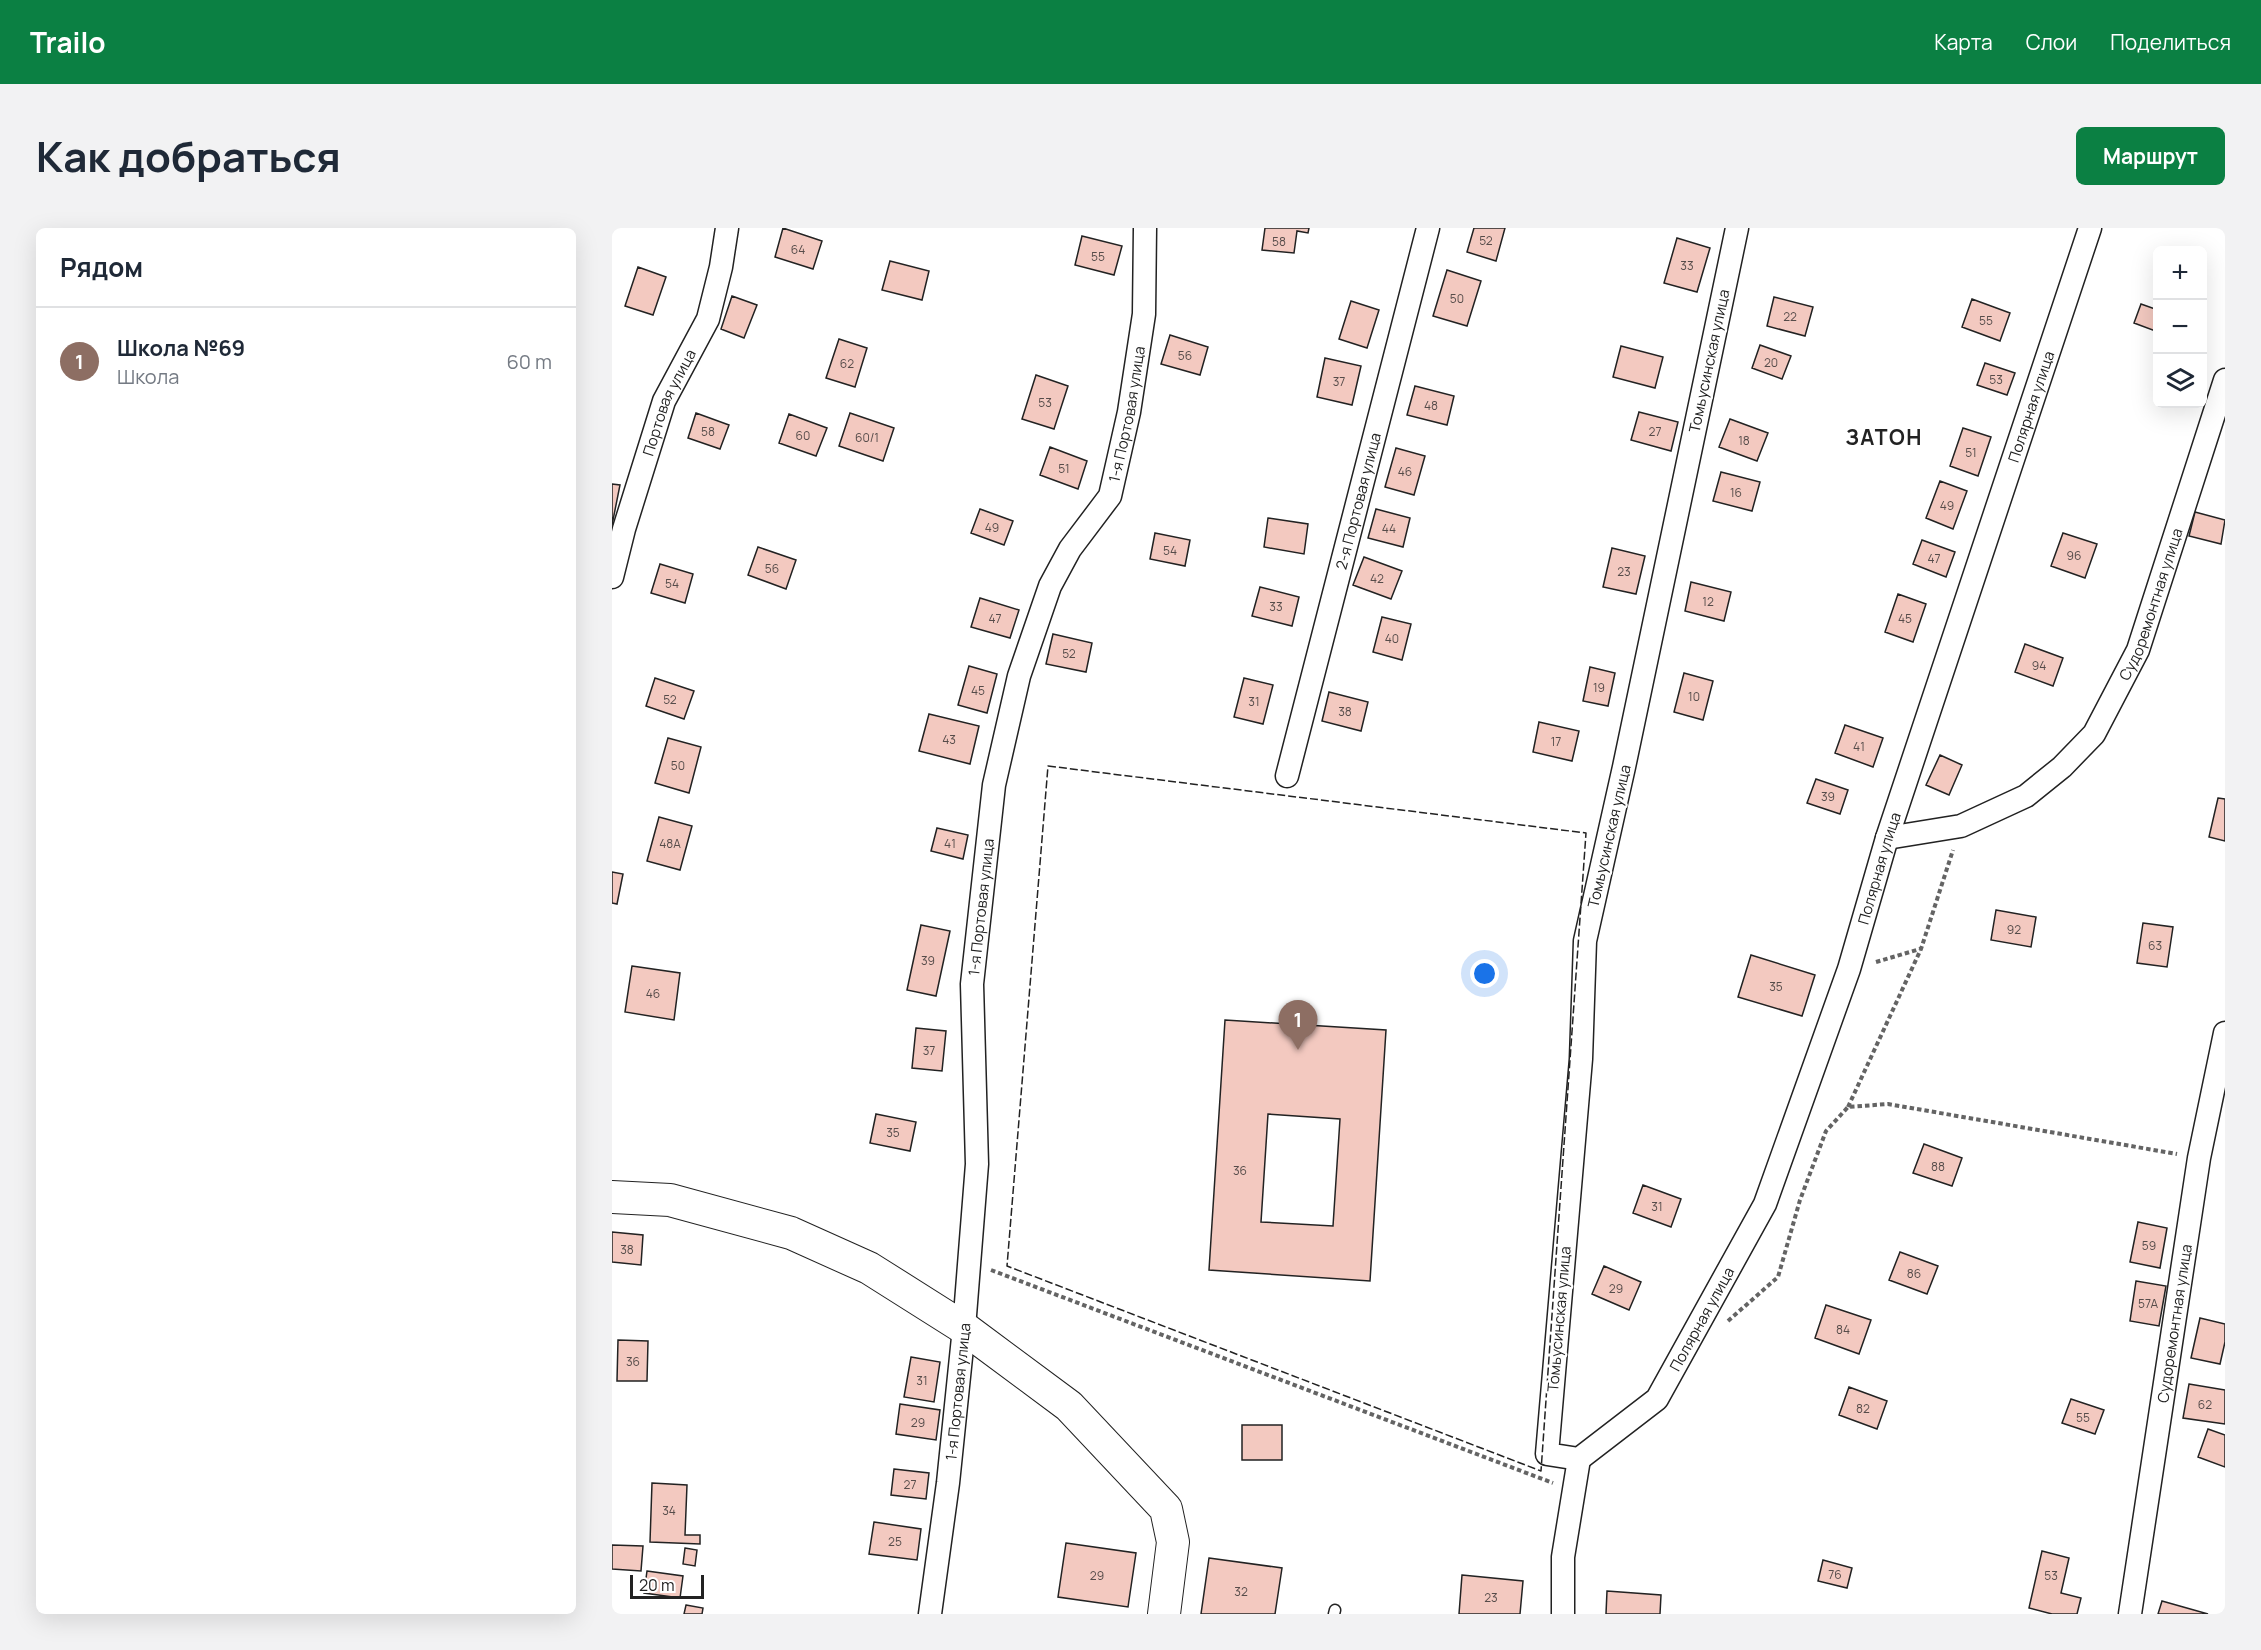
<!DOCTYPE html>
<html lang="ru">
<head>
<meta charset="utf-8">
<style>
	body { margin:0; font-family:Manrope,sans-serif; background:#f2f2f3; color:#1f2937 }
	.controls { position:absolute; right:18px; top:18px; display:grid; overflow:hidden; border-radius:9px; box-shadow:0 6px 24px #0002 }
	.controls button { width:54px; height:54px; display:grid; place-items:center; padding:0; border:0; border-bottom:2px solid #e0e1e3; background:#fff; color:#1f2937; font:30px sans-serif }
	.scale { position:absolute; left:18px; bottom:15px; width:74px; box-sizing:border-box; padding-left:6px; border:3px solid #222; border-top:0; font-size:16px; line-height:21px; white-space:nowrap; color:#222; -webkit-text-stroke:4px #fff; paint-order:stroke }
	.you { position:absolute; left:873px; top:746px; width:21px; height:21px; margin:-15px; border:4px solid #fff; border-radius:50%; background:#1a73e8; box-shadow:0 0 0 9px #1a73e833 }
	.badge { display:grid; place-items:center; width:39px; height:39px; border-radius:50%; background:#0b8043; color:#fff; font-size:20px; font-weight:700 }
	.pin { position:absolute; translate:-50% -50px; filter:drop-shadow(0 2px 3px #0008) }
	.pin::after { content:''; position:absolute; top:32px; width:21px; height:18px; background:inherit; clip-path:polygon(0 0,100% 0,50% 100%) }
	.list { margin:0; padding:0; list-style:none }
	h2 { display:flex; justify-content:space-between; align-items:center; height:78px; margin:0; padding:0 24px; font-size:26px }
	h2 small { font-size:20px; font-weight:400; color:#747a83 }
	.list li { display:grid; grid-template-columns:39px 1fr auto; gap:18px; align-items:center; box-sizing:border-box; height:108px; padding:0 24px; border-top:2px solid #e0e1e3 }
	.list b { display:block; font-size:22px; white-space:nowrap }
	.list p { margin:0; font-size:20px; white-space:nowrap; color:#747a83 }
	.list em { font-size:20px; font-style:normal; color:#747a83 }
	.icon { flex:none; width:33px; height:33px; fill:none; stroke:currentColor; stroke-width:2; stroke-linecap:round; stroke-linejoin:round }
	.map { position:relative; flex:none; width:1613px; height:1386px; overflow:hidden; border-radius:9px }
	header { display:flex; align-items:center; gap:36px; box-sizing:border-box; height:84px; padding:0 30px; background:#0b8043; color:#fff }
	header strong { font-size:28px }
	nav { display:flex; gap:33px; margin-inline-start:auto; font-size:21px }
	.intro { display:flex; align-items:center; justify-content:space-between; box-sizing:border-box; height:144px; padding:0 36px }
	h1 { margin:0; font-size:42px }
	.button { padding:15px 27px; border-radius:9px; background:#0b8043; color:#fff; font-size:21px; font-weight:700 }
	main { display:flex; gap:36px; padding:0 36px }
	aside { flex:1; background:#fff; border-radius:9px; box-shadow:0 6px 24px #0002 }
	.map>svg:first-child { display:block }
</style>
</head>
<body>
<header>
<strong>Trailo</strong>
<nav><a>Карта</a><a>Слои</a><a>Поделиться</a></nav>
</header>
<div class="intro"><h1>Как добраться</h1><a class="button">Маршрут</a></div>
<main>
<aside>
<h2>Рядом<small></small></h2>
<ul class="list">
<li><span class="badge" style="background:#8d6e63">1</span><div><b>Школа №69</b><p>Школа</p></div><em>60 m</em></li>
</ul>
</aside>
<div class="map">
<svg width="1613" height="1386" viewBox="0 0 1613 1386">
	<rect width="100%" height="100%" fill="#fff"/>
	<!-- building -->
	<path fill="#f3c9c0" stroke="#222" stroke-width="1.5" fill-rule="evenodd" d="M 171,0 L 210,13 L 201,41 L 163,29 Z
		M 653,0 L 697,0 L 696,5 L 685,3 L 682,25 L 650,22 Z
		M 862,0 L 893,0 L 884,33 L 855,24 Z
		M 470,8 L 510,18 L 502,47 L 463,37 Z
		M 1065,10 L 1098,20 L 1085,64 L 1052,55 Z
		M 278,33 L 317,43 L 310,72 L 270,62 Z
		M 26,39 L 54,49 L 41,87 L 13,78 Z
		M 835,42 L 869,53 L 855,98 L 821,88 Z
		M 120,68 L 145,77 L 132,110 L 109,101 Z
		M 1162,69 L 1201,79 L 1193,108 L 1155,98 Z
		M 1360,71 L 1398,85 L 1388,113 L 1350,99 Z
		M 739,73 L 767,82 L 755,120 L 727,111 Z
		M 1529,76 L 1546,82 L 1546,104 L 1522,95 Z
		M 558,107 L 596,119 L 588,147 L 549,136 Z
		M 227,111 L 255,120 L 243,159 L 214,150 Z
		M 1148,117 L 1179,128 L 1170,151 L 1140,140 Z
		M 1009,118 L 1051,129 L 1043,160 L 1001,149 Z
		M 713,130 L 749,138 L 740,177 L 705,169 Z
		M 1373,135 L 1403,145 L 1395,167 L 1365,157 Z
		M 424,147 L 456,158 L 442,201 L 410,191 Z
		M 803,158 L 842,168 L 835,197 L 795,187 Z
		M 1027,184 L 1066,194 L 1059,223 L 1019,212 Z
		M 84,185 L 117,197 L 108,221 L 76,210 Z
		M 238,185 L 282,200 L 271,233 L 227,218 Z
		M 177,186 L 215,200 L 204,228 L 167,215 Z
		M 1118,191 L 1156,205 L 1145,233 L 1107,219 Z
		M 1351,200 L 1379,209 L 1366,248 L 1338,238 Z
		M 438,219 L 475,233 L 466,261 L 428,247 Z
		M 784,220 L 813,228 L 802,267 L 773,259 Z
		M 1109,244 L 1148,254 L 1140,283 L 1101,273 Z
		M 1328,253 L 1355,263 L 1341,301 L 1314,290 Z
		M 0,256 L 8,257 L 0,297 Z
		M 368,281 L 401,293 L 392,317 L 359,305 Z
		M 764,281 L 798,290 L 791,319 L 756,310 Z
		M 1583,284 L 1613,292 L 1609,316 L 1577,308 Z
		M 656,290 L 696,296 L 692,326 L 652,319 Z
		M 543,305 L 578,312 L 573,338 L 538,331 Z
		M 1451,305 L 1485,316 L 1473,350 L 1439,338 Z
		M 1310,312 L 1343,324 L 1334,349 L 1301,336 Z
		M 146,319 L 184,332 L 174,361 L 136,347 Z
		M 1000,320 L 1033,328 L 1024,366 L 991,359 Z
		M 752,329 L 790,343 L 779,371 L 741,357 Z
		M 48,336 L 81,346 L 73,375 L 39,365 Z
		M 1079,354 L 1119,364 L 1112,393 L 1073,383 Z
		M 648,359 L 687,369 L 680,398 L 640,388 Z
		M 1286,366 L 1314,376 L 1301,414 L 1273,404 Z
		M 368,370 L 407,382 L 398,410 L 359,399 Z
		M 770,389 L 799,396 L 790,432 L 761,424 Z
		M 441,406 L 480,415 L 474,444 L 434,436 Z
		M 1413,416 L 1451,430 L 1441,458 L 1403,444 Z
		M 357,438 L 385,446 L 375,485 L 346,477 Z
		M 978,439 L 1003,445 L 996,478 L 971,473 Z
		M 1072,445 L 1101,453 L 1091,492 L 1062,484 Z
		M 43,450 L 82,463 L 72,491 L 34,478 Z
		M 632,450 L 661,457 L 651,496 L 622,489 Z
		M 717,464 L 756,474 L 749,503 L 710,493 Z
		M 317,486 L 367,498 L 358,536 L 307,523 Z
		M 927,494 L 967,503 L 960,533 L 921,524 Z
		M 1233,497 L 1271,510 L 1261,539 L 1223,525 Z
		M 56,510 L 89,519 L 77,565 L 43,555 Z
		M 1328,527 L 1350,537 L 1337,567 L 1314,557 Z
		M 1204,551 L 1236,562 L 1228,586 L 1195,575 Z
		M 1606,570 L 1613,571 L 1613,613 L 1597,609 Z
		M 47,589 L 80,598 L 68,642 L 35,633 Z
		M 325,600 L 356,607 L 351,631 L 319,623 Z
		M 0,644 L 11,646 L 5,676 L 0,675 Z
		M 1384,682 L 1424,689 L 1419,719 L 1379,712 Z
		M 1531,695 L 1561,699 L 1555,739 L 1525,735 Z
		M 309,697 L 338,703 L 324,768 L 295,762 Z
		M 1139,727 L 1203,747 L 1190,788 L 1126,769 Z
		M 20,738 L 68,745 L 62,792 L 13,784 Z
		M 613,792 L 774,802 L 758,1053 L 597,1042 ZM 656,886 L 728,891 L 721,998 L 649,994 Z
		M 304,800 L 334,803 L 330,843 L 300,840 Z
		M 264,886 L 304,894 L 298,923 L 258,915 Z
		M 1312,916 L 1350,930 L 1340,958 L 1301,945 Z
		M 1031,957 L 1069,971 L 1059,999 L 1021,985 Z
		M 1526,994 L 1555,1000 L 1548,1040 L 1518,1034 Z
		M 0,1004 L 31,1007 L 29,1037 L 0,1034 Z
		M 1288,1024 L 1326,1038 L 1315,1066 L 1277,1052 Z
		M 992,1038 L 1029,1054 L 1017,1082 L 980,1066 Z
		M 1524,1053 L 1554,1058 L 1547,1098 L 1518,1093 Z
		M 1214,1077 L 1259,1092 L 1247,1126 L 1203,1110 Z
		M 1588,1090 L 1613,1096 L 1613,1114 L 1608,1136 L 1579,1130 Z
		M 6,1112 L 36,1113 L 35,1153 L 5,1153 Z
		M 299,1129 L 328,1134 L 322,1174 L 292,1169 Z
		M 1577,1156 L 1613,1162 L 1613,1196 L 1571,1190 Z
		M 1237,1159 L 1275,1173 L 1265,1201 L 1227,1187 Z
		M 1459,1171 L 1492,1182 L 1483,1206 L 1450,1195 Z
		M 288,1176 L 328,1182 L 324,1212 L 284,1206 Z
		M 630,1197 L 670,1197 L 670,1232 L 630,1232 Z
		M 1596,1201 L 1613,1207 L 1613,1239 L 1586,1229 Z
		M 282,1241 L 317,1245 L 314,1271 L 279,1267 Z
		M 40,1255 L 75,1257 L 73,1307 L 88,1307 L 88,1316 L 38,1314 Z
		M 262,1294 L 309,1301 L 305,1332 L 257,1326 Z
		M 454,1315 L 524,1325 L 516,1379 L 446,1369 Z
		M 0,1317 L 31,1318 L 29,1343 L 0,1341 Z
		M 73,1320 L 85,1322 L 83,1338 L 71,1336 Z
		M 1430,1323 L 1457,1330 L 1449,1365 L 1469,1370 L 1465,1386 L 1440,1386 L 1417,1380 Z
		M 597,1330 L 670,1340 L 663,1386 L 589,1386 Z
		M 1211,1332 L 1240,1340 L 1235,1360 L 1206,1353 Z
		M 35,1343 L 71,1348 L 68,1370 L 32,1365 Z
		M 850,1347 L 911,1353 L 908,1386 L 847,1386 Z
		M 995,1363 L 1049,1367 L 1048,1386 L 994,1386 Z
		M 1550,1373 L 1596,1386 L 1546,1386 Z
		M 74,1377 L 91,1380 L 90,1386 L 72,1386 Z"/>
	<g fill="none" stroke-linecap="round" stroke-linejoin="round">
		<defs>
			<path id="lane" d="M 722,1386 L 723,1382"/>
			<g id="street">
				<path id="s1" d="M 1125,0 L 1012,539 L 973,713 L 969,831 L 935,1226 L 967,1231 L 1045,1171 L 1153,976 L 1237,741 L 1275,610 L 1478,0"/>
				<path id="s2" d="M 0,349 L 12,301 L 52,173 L 96,91 L 109,39 L 115,0"/>
				<path id="s3" d="M 675,548 L 816,0"/>
				<path id="s4" d="M 1275,610 L 1349,598 L 1414,568 L 1450,539 L 1482,506 L 1526,422 L 1613,152"/>
				<path id="s5" d="M 318,1386 L 336,1255 L 352,1100 L 365,936 L 360,756 L 382,557 L 407,448 L 438,358 L 458,321 L 498,268 L 517,184 L 532,86 L 533,0"/>
				<path d="M 951,1386 L 951,1329 L 967,1231"/>
				<path id="s6" d="M 1518,1386 L 1587,930 L 1613,805"/>
			</g>
			<path id="secondary" d="M 0,969 L 58,972 L 179,1005 L 257,1040 L 352,1100 L 457,1178 L 554,1281 L 561,1314 L 552,1386"/>
		</defs>
		<!-- lane casing -->
		<use href="#lane" stroke="#222" stroke-width="13"/>
		<!-- street casing -->
		<use href="#street" stroke="#222" stroke-width="25"/>
		<!-- secondary casing -->
		<use href="#secondary" stroke="#222" stroke-width="34"/>
		<!-- path -->
		<path stroke="#646464" stroke-width="4" stroke-dasharray="4.5 3" stroke-linecap="butt" d="M 1264,734 L 1308,721
			M 1236,879 L 1309,721 L 1341,622
			M 379,1042 L 941,1255
			M 1116,1093 L 1166,1049 L 1188,972 L 1214,903 L 1236,879 L 1276,876 L 1565,926"/>
		<!-- lane -->
		<use href="#lane" stroke="#fff" stroke-width="10"/>
		<!-- street -->
		<use href="#street" stroke="#fff" stroke-width="22"/>
		<!-- secondary -->
		<use href="#secondary" stroke="#fff" stroke-width="32"/>
		<!-- fence -->
		<path stroke="#222" stroke-width="1.5" stroke-dasharray="8 3" stroke-linecap="butt" d="M 436,538 L 974,605 L 929,1243 L 395,1038 Z"/>
	</g>
	<g text-anchor="middle" dominant-baseline="central" stroke-width="4.5" stroke-linejoin="round" paint-order="stroke">
		<!-- number labels -->
		<g font-size="12" fill="#564c4a">
			<text x="874" y="12">52</text>
			<text x="667" y="13">58</text>
			<text x="186" y="21">64</text>
			<text x="486" y="28">55</text>
			<text x="1075" y="37">33</text>
			<text x="845" y="70">50</text>
			<text x="1178" y="88">22</text>
			<text x="1374" y="92">55</text>
			<text x="573" y="127">56</text>
			<text x="1159" y="134">20</text>
			<text x="235" y="135">62</text>
			<text x="1384" y="151">53</text>
			<text x="727" y="153">37</text>
			<text x="433" y="174">53</text>
			<text x="819" y="177">48</text>
			<text x="96" y="203">58</text>
			<text x="1043" y="203">27</text>
			<text x="191" y="207">60</text>
			<text x="255" y="209">60/1</text>
			<text x="1132" y="212">18</text>
			<text x="1359" y="224">51</text>
			<text x="452" y="240">51</text>
			<text x="793" y="243">46</text>
			<text x="1124" y="264">16</text>
			<text x="1335" y="277">49</text>
			<text x="380" y="299">49</text>
			<text x="777" y="300">44</text>
			<text x="558" y="322">54</text>
			<text x="1462" y="327">96</text>
			<text x="1322" y="330">47</text>
			<text x="160" y="340">56</text>
			<text x="1012" y="343">23</text>
			<text x="765" y="350">42</text>
			<text x="60" y="355">54</text>
			<text x="1096" y="373">12</text>
			<text x="664" y="378">33</text>
			<text x="383" y="390">47</text>
			<text x="1293" y="390">45</text>
			<text x="780" y="410">40</text>
			<text x="457" y="425">52</text>
			<text x="1427" y="437">94</text>
			<text x="987" y="459">19</text>
			<text x="366" y="462">45</text>
			<text x="1082" y="468">10</text>
			<text x="58" y="471">52</text>
			<text x="642" y="473">31</text>
			<text x="733" y="483">38</text>
			<text x="337" y="511">43</text>
			<text x="944" y="513">17</text>
			<text x="1247" y="518">41</text>
			<text x="66" y="537">50</text>
			<text x="1216" y="568">39</text>
			<text x="58" y="615">48А</text>
			<text x="338" y="615">41</text>
			<text x="1402" y="701">92</text>
			<text x="1543" y="717">63</text>
			<text x="316" y="732">39</text>
			<text x="1164" y="758">35</text>
			<text x="41" y="765">46</text>
			<text x="317" y="822">37</text>
			<text x="281" y="904">35</text>
			<text x="1326" y="938">88</text>
			<text x="628" y="942">36</text>
			<text x="1045" y="978">31</text>
			<text x="1537" y="1017">59</text>
			<text x="15" y="1021">38</text>
			<text x="1302" y="1045">86</text>
			<text x="1004" y="1060">29</text>
			<text x="1536" y="1075">57А</text>
			<text x="1231" y="1101">84</text>
			<text x="21" y="1133">36</text>
			<text x="310" y="1152">31</text>
			<text x="1593" y="1176">62</text>
			<text x="1251" y="1180">82</text>
			<text x="1471" y="1189">55</text>
			<text x="306" y="1194">29</text>
			<text x="298" y="1256">27</text>
			<text x="57" y="1282">34</text>
			<text x="283" y="1313">25</text>
			<text x="1223" y="1346">76</text>
			<text x="485" y="1347">29</text>
			<text x="1439" y="1347">53</text>
			<text x="629" y="1363">32</text>
			<text x="879" y="1369">23</text>
		</g>
		<!-- street labels -->
		<g font-size="15" fill="#222" stroke="#fff">
			<text transform="translate(1097 133) rotate(-78)">Томьусинская улица</text>
			<text stroke="none"><textPath href="#s2" startOffset="184">Портовая улица</textPath></text>
			<text stroke="none"><textPath href="#s1" startOffset="2438">Полярная улица</textPath></text>
			<text stroke="none"><textPath href="#s5" startOffset="1232">1-я Портовая улица</textPath></text>
			<text stroke="none"><textPath href="#s3" startOffset="284">2-я Портовая улица</textPath></text>
			<text stroke="none"><textPath href="#s4" startOffset="381">Судоремонтная улица</textPath></text>
			<text transform="translate(997 608) rotate(-77)">Томьусинская улица</text>
			<text stroke="none"><textPath href="#s1" startOffset="1952">Полярная улица</textPath></text>
			<text stroke="none"><textPath href="#s5" startOffset="710">1-я Портовая улица</textPath></text>
			<text transform="translate(947 1091) rotate(-85)">Томьусинская улица</text>
			<text stroke="none"><textPath href="#s1" startOffset="1466">Полярная улица</textPath></text>
			<text stroke="none"><textPath href="#s6" startOffset="294">Судоремонтная улица</textPath></text>
			<text stroke="none"><textPath href="#s5" startOffset="224">1-я Портовая улица</textPath></text>
		</g>
		<!-- district labels -->
		<g font-size="21" font-weight="bold" letter-spacing="1.5" fill="#222" stroke="#fff">
			<text x="1272" y="209">ЗАТОН</text>
		</g>
	</g>
</svg>
<div class="controls">
<button>+</button>
<button>−</button>
<button><svg class="icon" aria-label="layers" viewBox="0 0 24 24"><path d="M12 4l9 5-9 5-9-5zM3 14l9 5 9-5"/></svg></button>
</div>
<div class="scale">20 m</div>
<div class="you"></div>
<div class="pin badge" style="left:686px;top:822px;background:#8d6e63">1</div>
</div>
</main>
</body>
</html>
